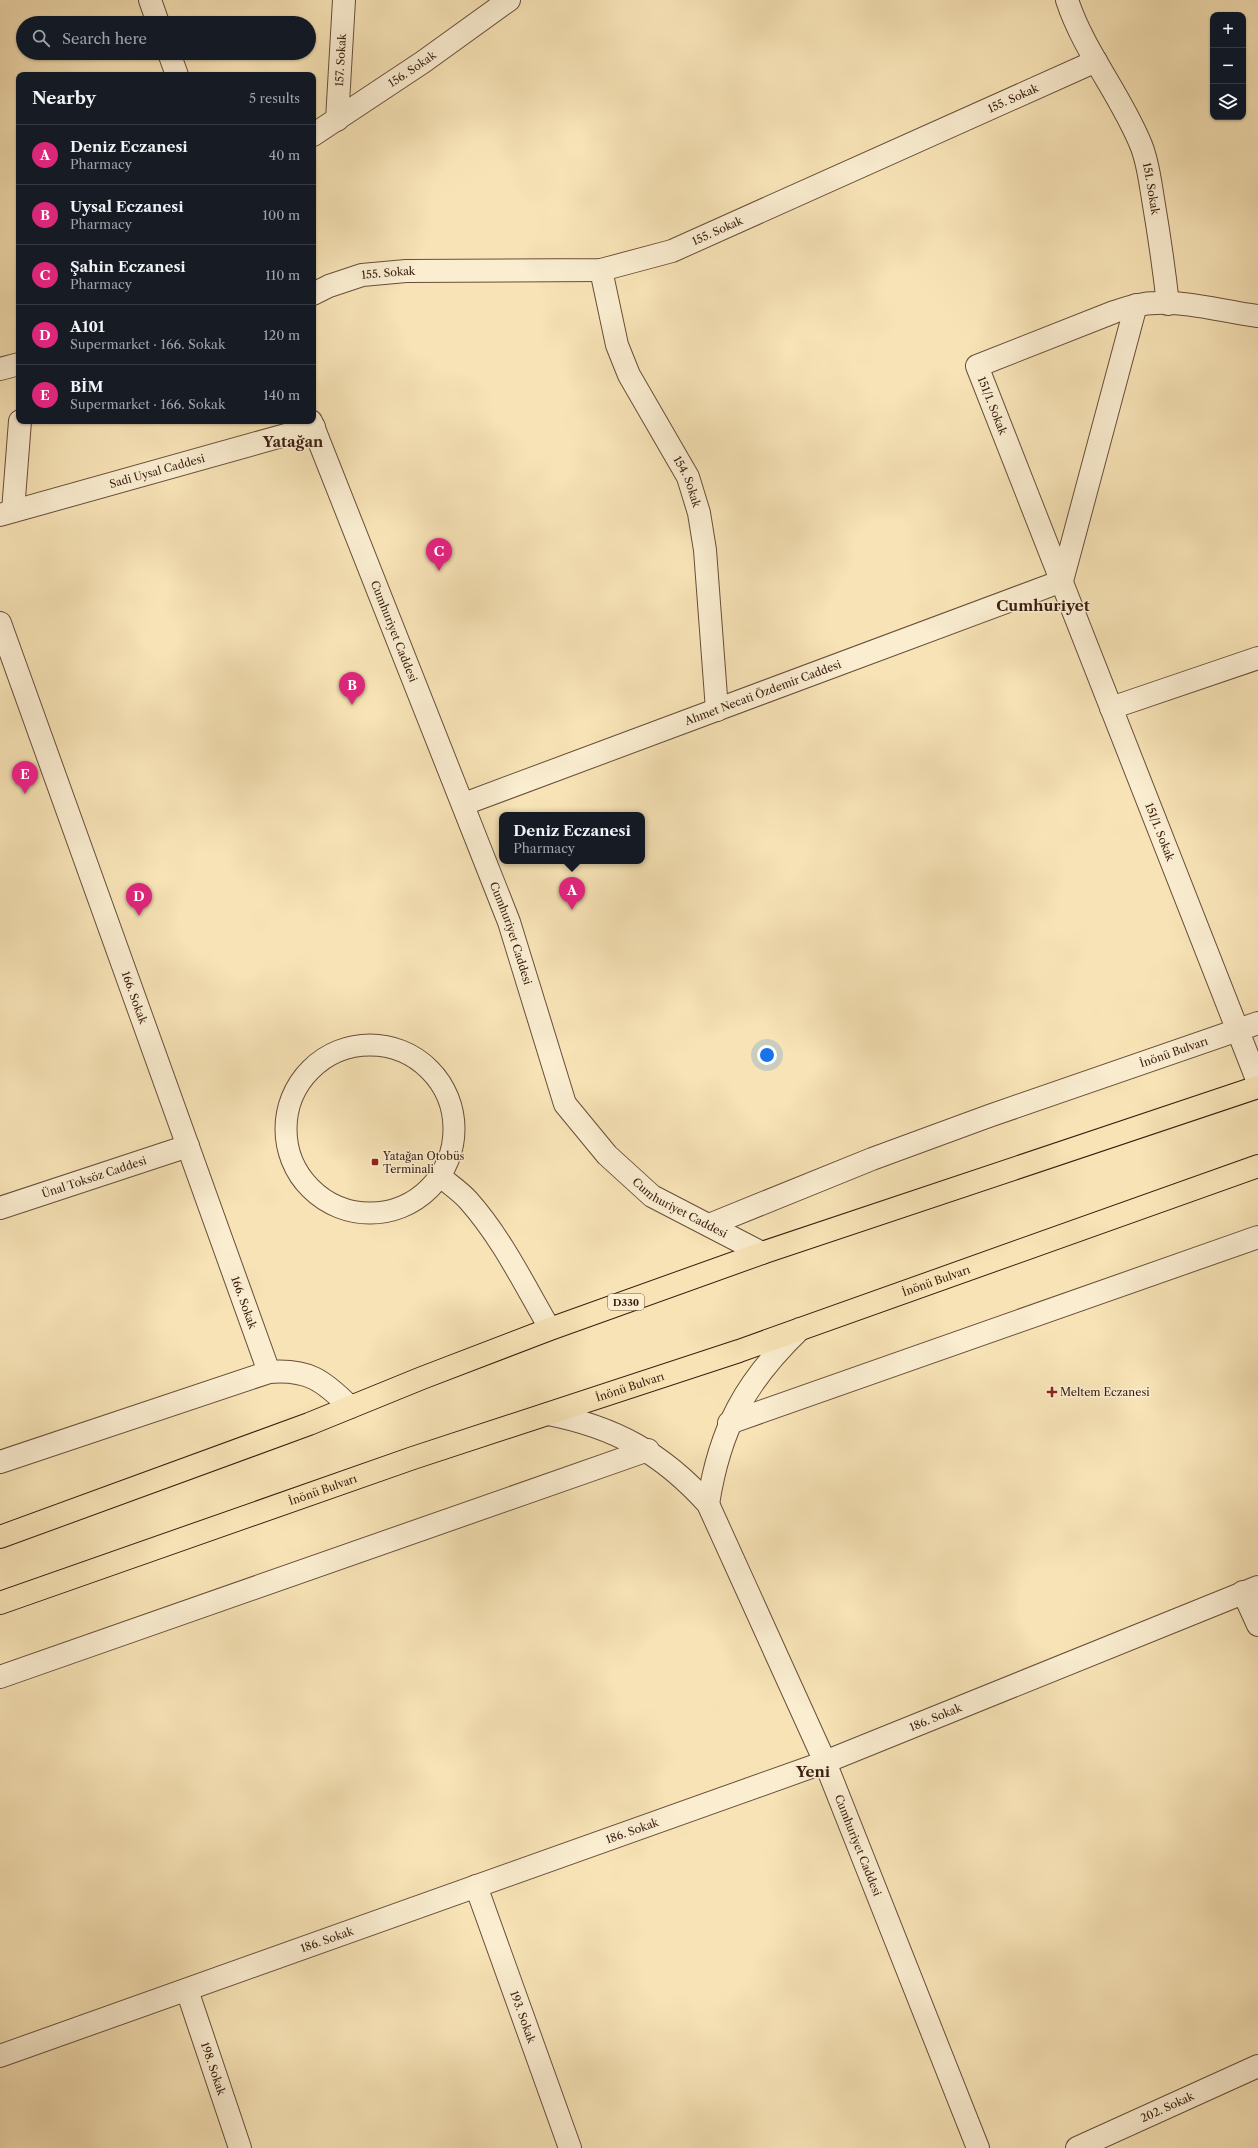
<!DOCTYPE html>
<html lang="en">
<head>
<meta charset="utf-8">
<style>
	body { margin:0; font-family:"Libre Caslon Text",serif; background:#20242c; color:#f1f3f6 }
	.controls { position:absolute; right:12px; top:12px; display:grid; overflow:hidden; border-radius:8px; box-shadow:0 1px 3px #0004 }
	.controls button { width:36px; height:36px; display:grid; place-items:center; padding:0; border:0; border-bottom:1px solid #363941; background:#171b24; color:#f1f3f6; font:20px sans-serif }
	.you { position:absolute; left:767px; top:1055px; width:14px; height:14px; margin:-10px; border:3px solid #fff; border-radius:50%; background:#1a73e8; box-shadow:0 0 0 6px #1a73e833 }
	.badge { display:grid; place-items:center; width:26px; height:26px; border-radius:50%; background:#db2777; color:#fff; font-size:13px; font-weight:700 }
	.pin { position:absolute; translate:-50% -33px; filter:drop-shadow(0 1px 2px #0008) }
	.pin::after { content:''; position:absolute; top:21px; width:14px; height:12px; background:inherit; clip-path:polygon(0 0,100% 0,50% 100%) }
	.popup { position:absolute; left:499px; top:812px; width:146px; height:52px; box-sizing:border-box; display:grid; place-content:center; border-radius:8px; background:#171b24; filter:drop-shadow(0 1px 3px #0005); font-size:13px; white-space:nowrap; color:#9ea1a6 }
	.popup b { font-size:15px; color:#f1f3f6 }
	.popup::after { content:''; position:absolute; left:50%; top:100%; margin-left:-8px; border:8px solid transparent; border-top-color:#171b24 }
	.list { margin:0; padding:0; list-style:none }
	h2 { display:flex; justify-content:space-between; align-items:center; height:52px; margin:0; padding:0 16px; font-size:17px }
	h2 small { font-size:13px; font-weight:400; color:#9ea1a6 }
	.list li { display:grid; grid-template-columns:26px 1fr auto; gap:12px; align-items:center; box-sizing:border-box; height:60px; padding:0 16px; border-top:1px solid #363941 }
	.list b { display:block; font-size:15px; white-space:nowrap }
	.list p { margin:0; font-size:13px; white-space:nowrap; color:#9ea1a6 }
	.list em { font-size:13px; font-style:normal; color:#9ea1a6 }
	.icon { flex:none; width:22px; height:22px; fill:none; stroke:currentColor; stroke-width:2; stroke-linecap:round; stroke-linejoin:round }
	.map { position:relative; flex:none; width:1258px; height:2148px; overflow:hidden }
	.search { position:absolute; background:#171b24; box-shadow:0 1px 3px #0004; left:16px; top:16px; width:300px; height:44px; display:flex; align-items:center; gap:10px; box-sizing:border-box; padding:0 14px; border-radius:22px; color:#9ea1a6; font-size:15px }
	.panel { position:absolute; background:#171b24; box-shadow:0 1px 3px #0004; left:16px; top:72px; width:300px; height:352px; border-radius:8px }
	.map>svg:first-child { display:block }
</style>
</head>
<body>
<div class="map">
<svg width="1258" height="2148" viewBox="0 0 1258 2148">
	<rect width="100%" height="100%" fill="#f7e3b6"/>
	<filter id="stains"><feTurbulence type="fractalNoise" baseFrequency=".005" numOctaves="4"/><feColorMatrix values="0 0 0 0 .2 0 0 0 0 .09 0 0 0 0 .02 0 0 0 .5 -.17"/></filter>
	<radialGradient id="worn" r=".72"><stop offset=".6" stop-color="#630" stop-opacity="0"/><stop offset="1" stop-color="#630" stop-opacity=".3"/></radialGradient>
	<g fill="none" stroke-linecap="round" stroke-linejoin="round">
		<defs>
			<path id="service" d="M286 1129a84 84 0 1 1 168 0a84 84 0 1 1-168 0Z
				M 440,1176 C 449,1184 460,1191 468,1200 C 502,1238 525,1286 550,1329"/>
			<g id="minor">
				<path id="s1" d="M 1067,0 C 1084,52 1121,95 1141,145 C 1148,162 1150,181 1153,199 C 1159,234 1164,269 1168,304"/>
				<path id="s2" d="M 337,120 L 344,0"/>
				<path id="s3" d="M 313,135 L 423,62 L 509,0"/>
				<path id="s4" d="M 601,270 L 617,345 L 629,375 L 688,477 L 699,513 L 705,550 L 717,710"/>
				<path id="s5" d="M 313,294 L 329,286 L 362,275 L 406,271 L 601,270 L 672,251 L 1096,61"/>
				<path id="s6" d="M 1258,316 C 1225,312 1189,301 1156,303 C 1141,303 1128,307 1114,312 L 977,366 L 1258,1082"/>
				<path d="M 0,369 L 19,364"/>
				<path d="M 13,511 L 20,421"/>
				<path id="s7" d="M 0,515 L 314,427"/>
				<path d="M 1062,581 L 1136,305"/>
				<path id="s8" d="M 0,623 L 269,1372"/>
				<path d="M 1111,708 L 1258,658"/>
				<path id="s9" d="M 464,804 L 1062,581"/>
				<path id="s10" d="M 0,1208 L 188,1146"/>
				<path id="s11" d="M 709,1225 L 872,1159 L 989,1116 L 1258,1023"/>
				<path d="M 729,1423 L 1258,1237"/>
				<path d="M 0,1462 L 269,1372 C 308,1369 323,1380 350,1407"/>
				<path d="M 1243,1592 L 1258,1625"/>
				<path d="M 0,1677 L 648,1450"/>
				<path id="s12" d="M 476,1886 L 570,2148"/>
				<path id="s13" d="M 187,1990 L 240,2148"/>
				<path id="s14" d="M 0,2056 L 825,1762 L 1258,1587"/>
				<path id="s15" d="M 1077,2148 L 1258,2066"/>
			</g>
			<g id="tertiary">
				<path d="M 150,0 L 158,23"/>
				<path d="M 169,53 L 177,75"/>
				<path id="s16" d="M 311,421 L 509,922 L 565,1104 L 607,1155 L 652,1196 L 762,1253"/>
				<path id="s17" d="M 548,1414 C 615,1427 662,1453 708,1504 L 825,1762 L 978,2148"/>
				<path d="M 708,1504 C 720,1428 745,1382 800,1329"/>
			</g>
			<g id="trunk">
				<path d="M 0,1537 L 309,1424 L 422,1378 L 550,1329 L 762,1253 L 1258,1087"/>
				<path id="s18" d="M 0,1603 L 413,1458 L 739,1351 L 1258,1166"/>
			</g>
		</defs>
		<!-- service casing -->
		<use href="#service" stroke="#684e3a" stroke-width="23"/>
		<!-- minor casing -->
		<use href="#minor" stroke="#684e3a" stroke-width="24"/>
		<!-- tertiary casing -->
		<use href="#tertiary" stroke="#684e3a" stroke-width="24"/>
		<!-- trunk casing -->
		<use href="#trunk" stroke="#391c11" stroke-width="24"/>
		<!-- service -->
		<use href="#service" stroke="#faedd0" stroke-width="21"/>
		<!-- minor -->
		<use href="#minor" stroke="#faedd0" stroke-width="22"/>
		<!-- tertiary -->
		<use href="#tertiary" stroke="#faedd0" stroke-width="22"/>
		<!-- trunk -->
		<use href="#trunk" stroke="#f7e3b6" stroke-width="22"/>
	</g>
	<!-- markers -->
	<g fill="#8f2418" stroke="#faedd0" stroke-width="1.5">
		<rect x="371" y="1158" width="8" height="8" rx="2"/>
		<path d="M1050 1386h4v4h4v4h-4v4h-4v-4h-4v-4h4z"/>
	</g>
	<g text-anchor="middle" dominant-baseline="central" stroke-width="3" stroke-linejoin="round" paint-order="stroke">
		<!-- shield labels -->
		<rect fill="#faedd0" stroke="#735b4a" stroke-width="1" x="608" y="1294" width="36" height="16" rx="3"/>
		<g font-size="10" font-weight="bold" fill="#391c11">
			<text x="626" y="1302">D330</text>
		</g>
		<!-- street labels -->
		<g font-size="11" fill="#391c11" stroke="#faedd0">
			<text stroke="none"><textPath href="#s2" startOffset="60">157. Sokak</textPath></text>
			<text stroke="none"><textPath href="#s3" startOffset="119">156. Sokak</textPath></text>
			<text stroke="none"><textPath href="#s5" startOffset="739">155. Sokak</textPath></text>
			<text stroke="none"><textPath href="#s1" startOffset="208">151. Sokak</textPath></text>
			<text stroke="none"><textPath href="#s5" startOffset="415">155. Sokak</textPath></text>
			<text stroke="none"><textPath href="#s5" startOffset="79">155. Sokak</textPath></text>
			<text stroke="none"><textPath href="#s6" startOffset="336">151/1. Sokak</textPath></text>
			<text stroke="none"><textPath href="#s7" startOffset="163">Sadi Uysal Caddesi</textPath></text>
			<text stroke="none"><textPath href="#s4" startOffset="231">154. Sokak</textPath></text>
			<text stroke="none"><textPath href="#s16" startOffset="226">Cumhuriyet Caddesi</textPath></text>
			<text stroke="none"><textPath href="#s9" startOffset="319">Ahmet Necati Özdemir Caddesi</textPath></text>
			<text stroke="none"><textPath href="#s6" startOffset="794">151/1. Sokak</textPath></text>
			<text stroke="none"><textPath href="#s16" startOffset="550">Cumhuriyet Caddesi</textPath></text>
			<text stroke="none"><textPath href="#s8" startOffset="398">166. Sokak</textPath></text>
			<text stroke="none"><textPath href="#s11" startOffset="496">İnönü Bulvarı</textPath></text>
			<text stroke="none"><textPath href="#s10" startOffset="99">Ünal Toksöz Caddesi</textPath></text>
			<text stroke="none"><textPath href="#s16" startOffset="886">Cumhuriyet Caddesi</textPath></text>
			<text stroke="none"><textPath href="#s18" startOffset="990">İnönü Bulvarı</textPath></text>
			<text stroke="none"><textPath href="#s8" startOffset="722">166. Sokak</textPath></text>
			<text stroke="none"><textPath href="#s18" startOffset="666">İnönü Bulvarı</textPath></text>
			<text stroke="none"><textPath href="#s18" startOffset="342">İnönü Bulvarı</textPath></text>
			<text stroke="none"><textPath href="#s14" startOffset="995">186. Sokak</textPath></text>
			<text stroke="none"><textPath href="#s14" startOffset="671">186. Sokak</textPath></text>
			<text stroke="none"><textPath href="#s17" startOffset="560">Cumhuriyet Caddesi</textPath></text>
			<text stroke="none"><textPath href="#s14" startOffset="347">186. Sokak</textPath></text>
			<text stroke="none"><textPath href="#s12" startOffset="139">193. Sokak</textPath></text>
			<text stroke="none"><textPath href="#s13" startOffset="83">198. Sokak</textPath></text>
			<text stroke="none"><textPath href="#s15" startOffset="99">202. Sokak</textPath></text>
		</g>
		<!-- poi labels -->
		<g font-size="11" fill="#391c11" stroke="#faedd0" text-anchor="start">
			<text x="383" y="1156">Yatağan Otobüs<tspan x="383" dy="13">Terminali</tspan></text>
			<text x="1060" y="1392">Meltem Eczanesi</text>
		</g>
		<!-- district labels -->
		<g font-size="15" font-weight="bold" fill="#391c11" stroke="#faedd0">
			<text x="293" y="441">Yatağan</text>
			<text x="1043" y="605">Cumhuriyet</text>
			<text x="813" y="1771">Yeni</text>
		</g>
	</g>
	<rect width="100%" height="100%" filter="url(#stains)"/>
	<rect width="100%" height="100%" fill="url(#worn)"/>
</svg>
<div class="controls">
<button>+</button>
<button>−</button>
<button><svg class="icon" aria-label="layers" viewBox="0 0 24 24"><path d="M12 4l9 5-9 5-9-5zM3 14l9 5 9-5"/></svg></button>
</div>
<div class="you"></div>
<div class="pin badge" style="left:572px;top:910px">A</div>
<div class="popup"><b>Deniz Eczanesi</b>Pharmacy</div>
<div class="pin badge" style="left:352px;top:705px">B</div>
<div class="pin badge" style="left:439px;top:571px">C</div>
<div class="pin badge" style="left:139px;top:916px">D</div>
<div class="pin badge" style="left:25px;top:794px">E</div>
<div class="search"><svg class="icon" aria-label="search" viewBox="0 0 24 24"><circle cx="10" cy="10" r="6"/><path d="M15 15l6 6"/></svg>Search here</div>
<section class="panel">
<h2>Nearby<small>5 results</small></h2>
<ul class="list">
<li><span class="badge">A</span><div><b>Deniz Eczanesi</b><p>Pharmacy</p></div><em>40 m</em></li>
<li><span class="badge">B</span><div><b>Uysal Eczanesi</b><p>Pharmacy</p></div><em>100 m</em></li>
<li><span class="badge">C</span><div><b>Şahin Eczanesi</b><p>Pharmacy</p></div><em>110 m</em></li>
<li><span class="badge">D</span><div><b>A101</b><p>Supermarket · 166. Sokak</p></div><em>120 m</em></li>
<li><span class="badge">E</span><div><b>BİM</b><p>Supermarket · 166. Sokak</p></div><em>140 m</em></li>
</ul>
</section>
</div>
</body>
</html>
